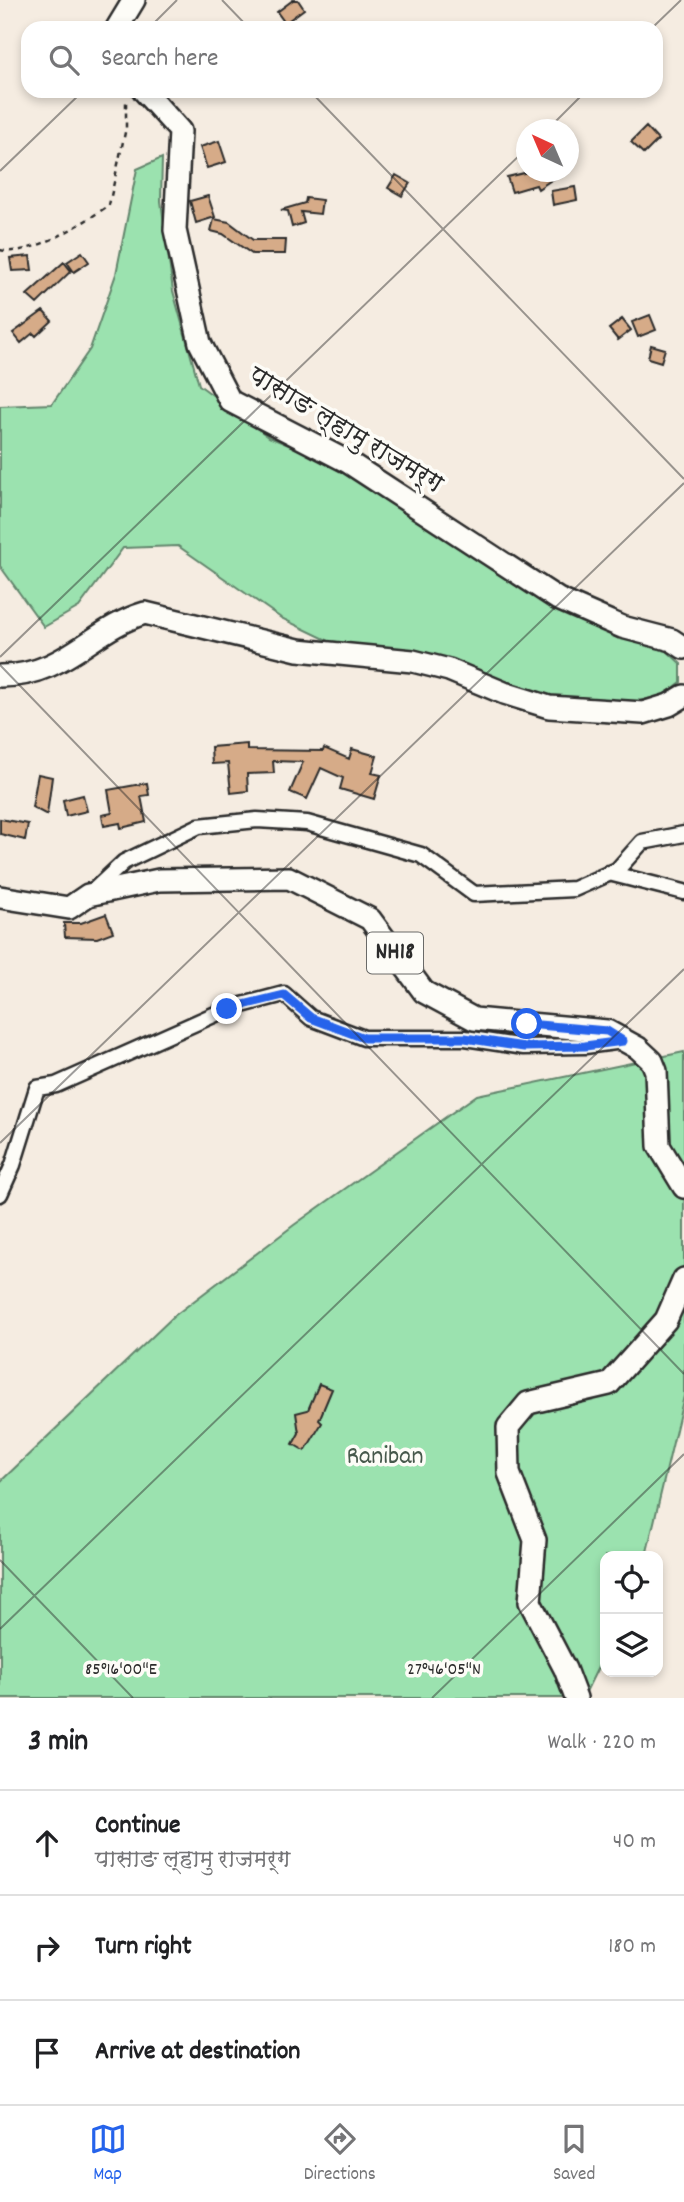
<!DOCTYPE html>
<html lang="en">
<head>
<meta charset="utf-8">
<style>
	body { margin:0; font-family:Dekko,"Playpen Sans Deva",sans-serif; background:#f6f6f6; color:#202124 }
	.controls { position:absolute; right:21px; bottom:21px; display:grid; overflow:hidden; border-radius:14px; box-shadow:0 4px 10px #0003 }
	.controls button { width:63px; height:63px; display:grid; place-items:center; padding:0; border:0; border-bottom:2px solid #e0e0e0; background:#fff; color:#202124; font:35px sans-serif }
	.compass { position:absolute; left:516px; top:119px; width:63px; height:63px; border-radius:50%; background:#fff; box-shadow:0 4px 10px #0003; rotate:316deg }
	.stop { position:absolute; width:21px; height:21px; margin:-16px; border:5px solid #2563eb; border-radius:50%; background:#fff }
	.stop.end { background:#2563eb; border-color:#fff; box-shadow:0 2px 7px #0008 }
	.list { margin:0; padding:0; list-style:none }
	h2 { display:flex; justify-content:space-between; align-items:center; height:91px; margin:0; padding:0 28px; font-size:30px }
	h2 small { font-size:23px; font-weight:400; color:#757577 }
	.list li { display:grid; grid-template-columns:46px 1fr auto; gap:21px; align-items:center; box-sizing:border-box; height:105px; padding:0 28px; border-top:2px solid #e0e0e0 }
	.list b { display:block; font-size:26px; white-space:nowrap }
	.list p { margin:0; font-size:23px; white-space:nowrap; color:#757577 }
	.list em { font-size:23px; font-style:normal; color:#757577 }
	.icon { flex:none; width:38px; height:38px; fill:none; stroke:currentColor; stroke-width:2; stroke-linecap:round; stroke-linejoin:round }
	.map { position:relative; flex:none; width:684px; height:1698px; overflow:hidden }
	.search { position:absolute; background:#fff; box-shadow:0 4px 10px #0003; left:21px; right:21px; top:21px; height:77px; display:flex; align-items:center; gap:18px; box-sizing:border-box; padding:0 24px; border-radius:21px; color:#757577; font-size:26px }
	.sheet { height:406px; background:#fff }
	nav { display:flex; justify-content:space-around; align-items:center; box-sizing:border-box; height:98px; border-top:2px solid #e0e0e0; background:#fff; font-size:19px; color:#757577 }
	nav a { display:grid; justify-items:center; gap:4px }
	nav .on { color:#2563eb }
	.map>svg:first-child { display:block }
</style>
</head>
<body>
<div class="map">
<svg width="684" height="1698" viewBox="0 0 684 1698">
	<rect width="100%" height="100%" fill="#f5ece1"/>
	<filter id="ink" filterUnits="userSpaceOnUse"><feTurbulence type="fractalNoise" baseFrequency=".0143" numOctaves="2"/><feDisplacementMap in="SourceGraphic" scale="14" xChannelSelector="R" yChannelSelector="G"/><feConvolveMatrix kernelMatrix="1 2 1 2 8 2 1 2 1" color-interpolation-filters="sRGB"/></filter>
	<g filter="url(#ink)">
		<!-- green -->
		<path fill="#9be2af" stroke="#63866d" stroke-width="2" d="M 162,158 L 161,201 L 173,291 L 199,385 L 269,437 L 351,470 L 568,615 L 665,649 L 681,664 L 681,682 L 664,695 L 639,701 L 549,698 L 413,651 L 329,641 L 281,618 L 178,546 L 123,548 L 79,607 L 44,627 L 0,566 L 0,406 L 52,404 L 90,349 L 116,274 L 137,169 Z
			M 684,1052 L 684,1396 L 646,1556 L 605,1556 L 605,1653 L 583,1698 L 0,1698 L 0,1482 L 174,1316 L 294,1225 L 477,1095 Z"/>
		<!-- building -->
		<path fill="#d6ab88" stroke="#2b2b2b" stroke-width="2" d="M 293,0 L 298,0 L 304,9 L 285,23 L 277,12 Z
			M 646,127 L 658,140 L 644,154 L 631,142 Z
			M 219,141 L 226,162 L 207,168 L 200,147 Z
			M 528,172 L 563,172 L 538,189 L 536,185 L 512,192 L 507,177 Z
			M 396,175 L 410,183 L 402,196 L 388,188 Z
			M 575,187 L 577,200 L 553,205 L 551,191 Z
			M 208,196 L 215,217 L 196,223 L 190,201 Z
			M 306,198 L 322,200 L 320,214 L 301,212 L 304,223 L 292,227 L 288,211 L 281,210 L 305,203 Z
			M 214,219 L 229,222 L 253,240 L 286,240 L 285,254 L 252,254 L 223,234 L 211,231 Z
			M 82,252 L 89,262 L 74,272 L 67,262 Z
			M 30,256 L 32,270 L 12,271 L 10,258 Z
			M 64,262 L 71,271 L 37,304 L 27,295 Z
			M 43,311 L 52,321 L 36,336 L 33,333 L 21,343 L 13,333 Z
			M 650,315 L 656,330 L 638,337 L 632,322 Z
			M 622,319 L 631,330 L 618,340 L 609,329 Z
			M 651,345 L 665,349 L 661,362 L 648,358 Z
			M 247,744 L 247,750 L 323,751 L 324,748 L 349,759 L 352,749 L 377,756 L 372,773 L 381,775 L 374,799 L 340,789 L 343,778 L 321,768 L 307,799 L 290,792 L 303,762 L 273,761 L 274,773 L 247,774 L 248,791 L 231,793 L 228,763 L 212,764 L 211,747 Z
			M 38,774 L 52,777 L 47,815 L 32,807 Z
			M 147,783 L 149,795 L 141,796 L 146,822 L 121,828 L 120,823 L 104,826 L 102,815 L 112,813 L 108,790 Z
			M 83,795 L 87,811 L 66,816 L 63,800 Z
			M 0,819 L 28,824 L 25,840 L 0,834 Z
			M 106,914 L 113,932 L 97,938 L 65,937 L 64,923 L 81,923 Z
			M 319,1384 L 332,1389 L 319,1420 L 322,1423 L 305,1451 L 293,1444 L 299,1433 L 296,1413 L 308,1410 Z"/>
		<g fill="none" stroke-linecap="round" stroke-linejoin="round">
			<defs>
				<path id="minor" d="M 609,873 L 684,892
					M 92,892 L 124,862 L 199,826 L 257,820 L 307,823 L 421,855 L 474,894 L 574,889 L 617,870 L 642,842 L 684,834
					M 0,1194 L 13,1165 L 37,1088 L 56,1085 L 227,1009 L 284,994 L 311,1018 L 364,1038 L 465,1038 L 524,1047 L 585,1046 L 623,1041"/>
				<path id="primary" d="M 117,28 L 134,0
					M 144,91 L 180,131 L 175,230 L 200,343 L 230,401 L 348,462 L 558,599 L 622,627 L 672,640 L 684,648
					M 0,676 C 65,676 91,629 145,613 L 298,650 L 413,661 L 449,670 L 504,693 L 549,707 L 643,713 L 669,705 L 684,696
					M 0,897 L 69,908 L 88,895 L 159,880 L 289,878 L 370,919 L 424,992 L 474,1019 L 607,1031 L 638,1048 L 652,1061 L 656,1071 L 659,1146 L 684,1187
					M 576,1698 L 565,1669 L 530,1602 L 535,1540 L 509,1473 L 508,1427 L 528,1403 L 609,1384 L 666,1320 L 684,1279"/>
			</defs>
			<!-- minor casing -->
			<use href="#minor" stroke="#2b2b2b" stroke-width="19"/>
			<!-- primary casing -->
			<use href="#primary" stroke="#2b2b2b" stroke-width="26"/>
			<!-- path -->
			<path stroke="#2b2b2b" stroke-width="2.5" stroke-dasharray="5 5" stroke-linecap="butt" d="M 0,250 C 30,258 85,222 109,205 L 126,128 L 126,98"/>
			<!-- minor -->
			<use href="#minor" stroke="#fdfcf7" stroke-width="14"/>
			<!-- primary -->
			<use href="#primary" stroke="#fdfcf7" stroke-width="21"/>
		</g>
	</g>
	<g fill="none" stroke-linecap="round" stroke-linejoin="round" filter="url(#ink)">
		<!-- route -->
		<path stroke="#2563eb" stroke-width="9" d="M 227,1009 L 284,995 L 311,1018 L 364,1038 L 465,1038 L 524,1047 L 585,1046 L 623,1041 L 607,1031 L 527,1024"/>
	</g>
	<!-- ticks -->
	<path fill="none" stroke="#2b2b2b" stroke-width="2" stroke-opacity="0.45" d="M 222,0 L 249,28M 149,28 L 177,0M 652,28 L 681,0M 310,91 L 684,479M 547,130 L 586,91M 0,171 L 83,91M 0,657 L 526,149M 0,665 L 684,1374M 0,1143 L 684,483M 0,1560 L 133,1698M 0,1629 L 684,969M 432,1698 L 684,1454"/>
	<g text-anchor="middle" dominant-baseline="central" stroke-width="7" stroke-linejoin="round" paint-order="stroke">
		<!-- shield labels -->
		<rect fill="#fdfcf7" stroke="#6a6a68" stroke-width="2" x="367" y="932.5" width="56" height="41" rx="5"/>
		<g font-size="24" font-weight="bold" fill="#2b2b2b">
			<text x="395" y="953">NH18</text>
		</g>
		<!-- street labels -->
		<g font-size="26" fill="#2b2b2b" stroke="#fdfcf7">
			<text transform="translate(345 431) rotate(31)">पासाङ ल्हामु राजमर्ग</text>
		</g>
		<!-- park labels -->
		<g font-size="26" fill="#47594c" stroke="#fdfcf7">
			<text x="385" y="1457">Raniban</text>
		</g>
	</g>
	<g font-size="18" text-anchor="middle" fill="#2b2b2b" stroke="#fdfcf7" stroke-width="7" stroke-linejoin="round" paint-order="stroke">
		<text x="121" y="1674">85°16'00"E</text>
		<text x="444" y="1674">27°46'05"N</text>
	</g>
</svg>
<div class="controls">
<button><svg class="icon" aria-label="locate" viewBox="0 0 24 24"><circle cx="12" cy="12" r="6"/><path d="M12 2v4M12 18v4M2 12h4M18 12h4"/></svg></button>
<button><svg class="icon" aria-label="layers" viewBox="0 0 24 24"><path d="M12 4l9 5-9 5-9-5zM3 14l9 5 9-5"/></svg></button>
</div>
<svg class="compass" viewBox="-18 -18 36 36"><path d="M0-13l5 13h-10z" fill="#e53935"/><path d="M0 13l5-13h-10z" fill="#757577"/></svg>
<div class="stop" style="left:527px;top:1024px"></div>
<div class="stop end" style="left:227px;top:1009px"></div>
<div class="search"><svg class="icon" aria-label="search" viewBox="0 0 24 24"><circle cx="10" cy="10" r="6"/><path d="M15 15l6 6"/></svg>Search here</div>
</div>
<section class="sheet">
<h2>3 min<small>Walk · 220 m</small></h2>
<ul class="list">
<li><svg class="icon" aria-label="ahead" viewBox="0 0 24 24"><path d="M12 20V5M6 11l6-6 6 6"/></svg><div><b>Continue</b><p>पासाङ ल्हामु राजमर्ग</p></div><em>40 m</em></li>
<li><svg class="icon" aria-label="right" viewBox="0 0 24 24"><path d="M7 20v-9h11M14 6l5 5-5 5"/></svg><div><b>Turn right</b></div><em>180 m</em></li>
<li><svg class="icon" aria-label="arrive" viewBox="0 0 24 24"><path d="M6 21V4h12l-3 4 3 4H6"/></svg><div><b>Arrive at destination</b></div></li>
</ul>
</section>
<nav>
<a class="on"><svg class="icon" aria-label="map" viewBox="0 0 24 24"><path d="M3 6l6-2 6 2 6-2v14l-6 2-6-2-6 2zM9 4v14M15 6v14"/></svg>Map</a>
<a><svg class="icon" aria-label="directions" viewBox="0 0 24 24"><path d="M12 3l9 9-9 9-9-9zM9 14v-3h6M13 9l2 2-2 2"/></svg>Directions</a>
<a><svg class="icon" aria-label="saved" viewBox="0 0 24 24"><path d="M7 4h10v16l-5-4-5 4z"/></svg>Saved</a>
</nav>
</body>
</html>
